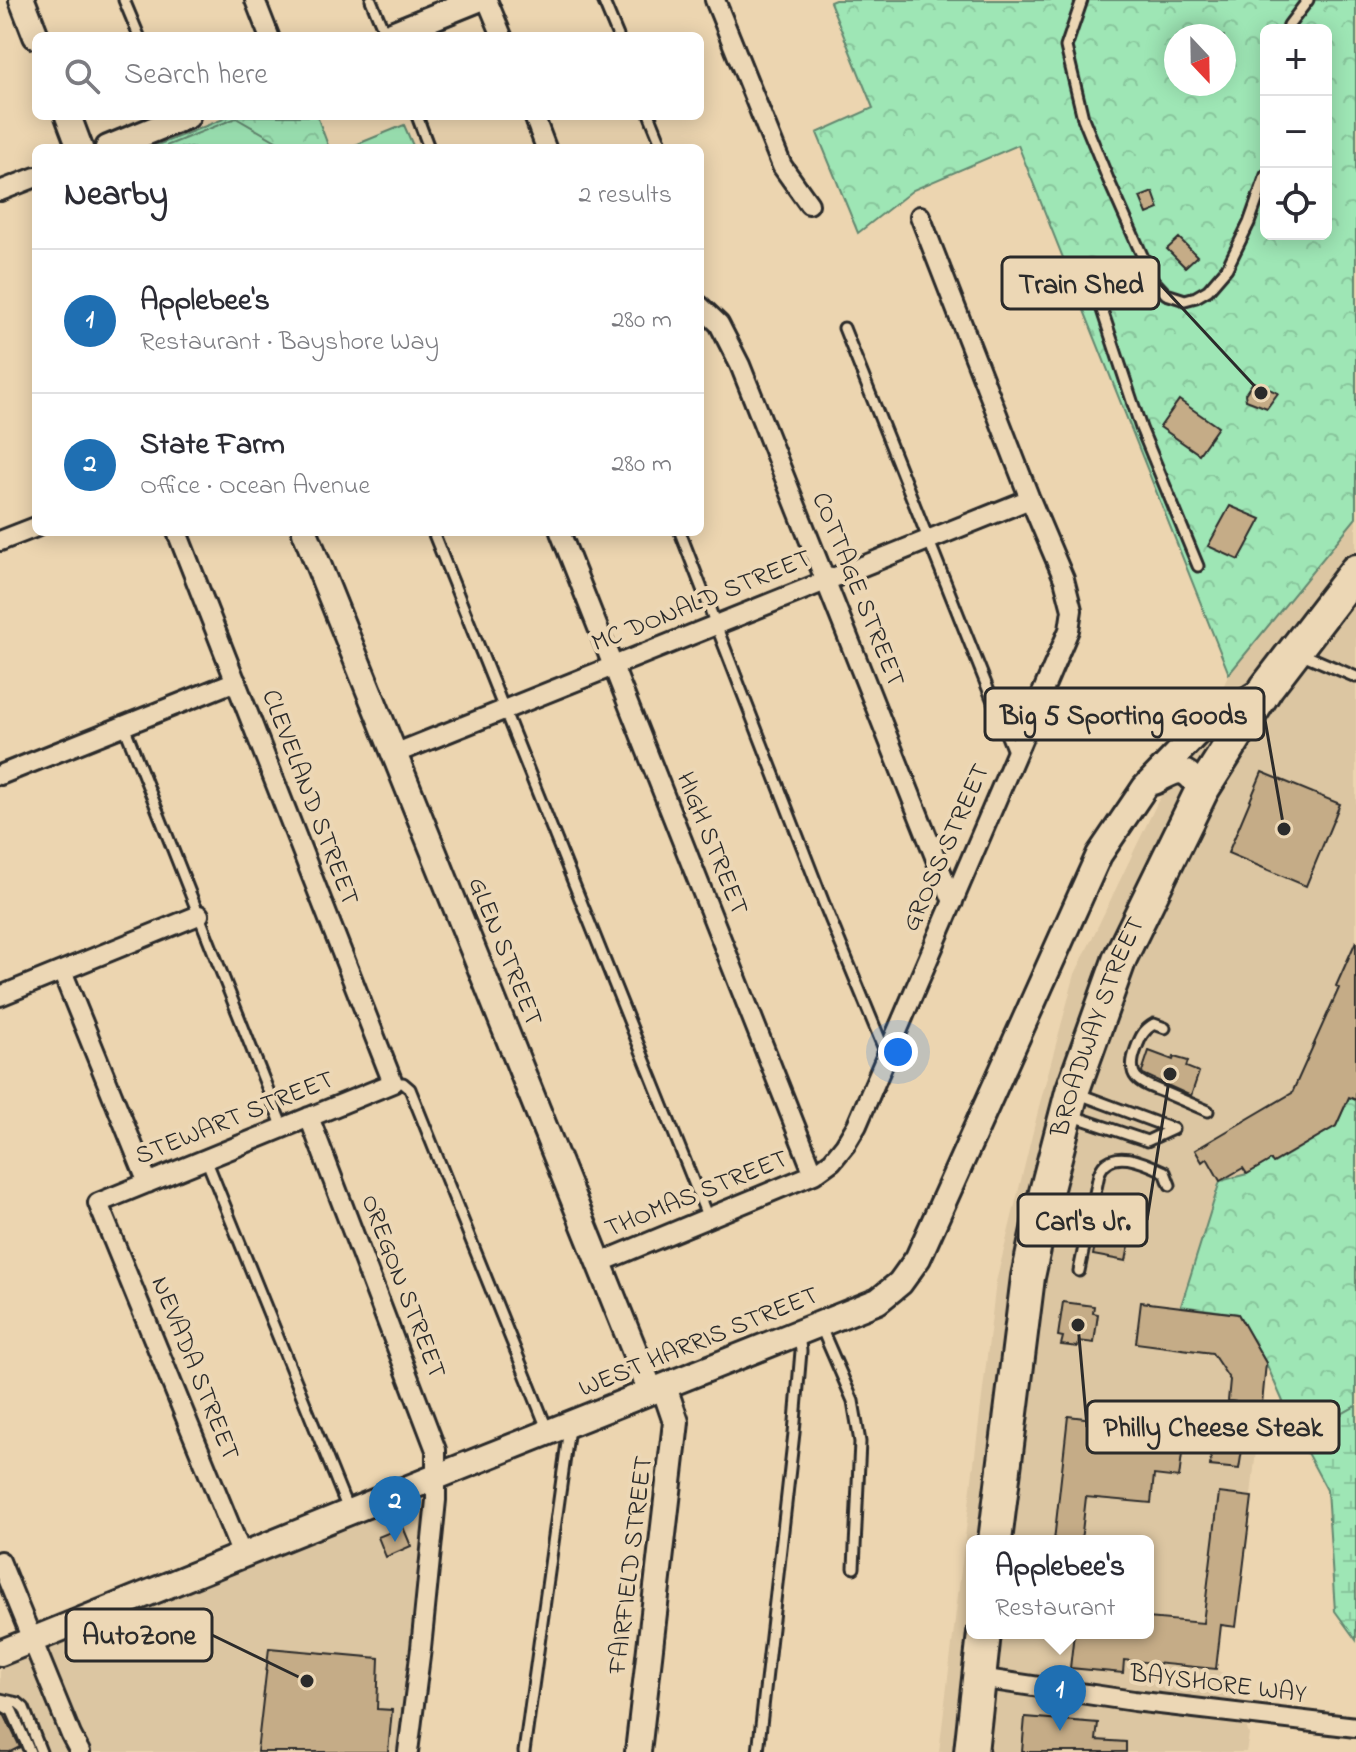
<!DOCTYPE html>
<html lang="en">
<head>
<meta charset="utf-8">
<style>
	body { margin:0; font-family:"Indie Flower",sans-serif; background:#f2f2f3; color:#2b2b33 }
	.controls { position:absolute; right:24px; top:24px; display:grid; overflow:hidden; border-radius:12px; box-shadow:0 4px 20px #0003 }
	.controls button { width:72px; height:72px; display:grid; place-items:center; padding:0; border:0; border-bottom:2px solid #e1e1e2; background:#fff; color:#2b2b33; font:40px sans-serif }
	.compass { position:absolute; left:1164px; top:24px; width:72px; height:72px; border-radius:50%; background:#fff; box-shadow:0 4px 20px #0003; rotate:158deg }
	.you { position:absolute; left:898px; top:1052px; width:28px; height:28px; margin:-20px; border:6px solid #fff; border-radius:50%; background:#1a73e8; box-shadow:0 0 0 12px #1a73e833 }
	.badge { display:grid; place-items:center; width:52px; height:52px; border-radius:50%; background:#1f6fb2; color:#fff; font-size:26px; font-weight:700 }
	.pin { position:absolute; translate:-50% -66px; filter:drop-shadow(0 2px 4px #0008) }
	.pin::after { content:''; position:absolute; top:42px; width:28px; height:24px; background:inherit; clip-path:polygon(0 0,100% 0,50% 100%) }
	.popup { position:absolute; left:966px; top:1535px; width:188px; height:104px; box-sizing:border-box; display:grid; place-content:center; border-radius:12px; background:#fff; filter:drop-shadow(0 2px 6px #0005); font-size:26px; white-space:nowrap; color:#7c7c81 }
	.popup b { font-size:30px; color:#2b2b33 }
	.popup::after { content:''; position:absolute; left:50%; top:100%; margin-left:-16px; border:16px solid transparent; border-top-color:#fff }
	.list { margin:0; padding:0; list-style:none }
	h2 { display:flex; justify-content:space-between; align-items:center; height:104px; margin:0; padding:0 32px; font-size:34px }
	h2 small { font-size:26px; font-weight:400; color:#7c7c81 }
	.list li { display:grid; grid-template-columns:52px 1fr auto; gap:24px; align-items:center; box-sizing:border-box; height:144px; padding:0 32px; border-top:2px solid #e1e1e2 }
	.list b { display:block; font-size:30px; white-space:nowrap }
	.list p { margin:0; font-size:26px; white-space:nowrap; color:#7c7c81 }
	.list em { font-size:26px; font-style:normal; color:#7c7c81 }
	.icon { flex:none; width:44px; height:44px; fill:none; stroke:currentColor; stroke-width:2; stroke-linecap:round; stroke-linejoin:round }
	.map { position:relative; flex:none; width:1356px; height:1752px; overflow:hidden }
	.search { position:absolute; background:#fff; box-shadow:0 4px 20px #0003; left:32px; top:32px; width:672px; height:88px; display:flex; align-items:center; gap:20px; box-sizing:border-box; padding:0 28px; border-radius:12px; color:#7c7c81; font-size:30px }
	.panel { position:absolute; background:#fff; box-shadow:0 4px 20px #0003; left:32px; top:144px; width:672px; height:392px; border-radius:12px }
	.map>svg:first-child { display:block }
</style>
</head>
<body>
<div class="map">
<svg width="1356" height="1752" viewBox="0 0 1356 1752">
	<defs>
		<pattern id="forest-crowns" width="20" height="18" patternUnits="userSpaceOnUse" patternTransform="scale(2)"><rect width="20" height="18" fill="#9ee6b5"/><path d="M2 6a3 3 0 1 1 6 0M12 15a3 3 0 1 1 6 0" fill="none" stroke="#88c59c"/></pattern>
		<pattern id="wetland-marsh" width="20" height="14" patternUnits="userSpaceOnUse" patternTransform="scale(2)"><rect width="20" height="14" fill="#9ee6b5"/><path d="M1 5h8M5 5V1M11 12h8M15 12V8" fill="none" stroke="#88c59c"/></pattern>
	</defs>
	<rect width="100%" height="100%" fill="#ecd5b0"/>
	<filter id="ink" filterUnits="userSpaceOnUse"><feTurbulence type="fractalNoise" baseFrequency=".0125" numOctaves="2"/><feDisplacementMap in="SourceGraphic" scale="16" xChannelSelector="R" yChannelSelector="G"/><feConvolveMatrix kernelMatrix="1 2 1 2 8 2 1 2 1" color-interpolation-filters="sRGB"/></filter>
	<g filter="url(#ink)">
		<!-- built -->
		<path fill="#dcc6a2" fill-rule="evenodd" d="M 1356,518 L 1356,1100 L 1349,1097 L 1336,1126 L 1273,1163 L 1247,1174 L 1220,1181 L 1182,1301 L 1238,1314 L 1266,1363 L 1236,1627 L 1221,1626 L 1216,1669 L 1232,1680 L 1249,1735 L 1246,1752 L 939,1752 L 996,1282 L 1040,1103 L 1075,974 L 1157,803 L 1213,709 L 1229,674 ZM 972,1541 L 1148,1541 L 1148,1633 L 972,1633 Z
			M 436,1477 L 408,1752 L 0,1752 L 0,1653 Z"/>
		<!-- forest -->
		<path fill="url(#forest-crowns)" stroke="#648870" stroke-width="2" fill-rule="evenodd" d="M 835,0 L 1356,0 L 1356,518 L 1229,674 L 1018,145 L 913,190 L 858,233 L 817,133 L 873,108 L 830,2 ZM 1266,30 L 1326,30 L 1326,234 L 1266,234 ZM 1176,36 L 1224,36 L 1224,84 L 1176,84 Z
			M 231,116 L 317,116 L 329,148 L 150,148 Z
			M 1349,1097 L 1356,1100 L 1356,1406 L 1299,1438 L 1266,1363 L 1238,1314 L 1181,1306 L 1220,1181 L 1247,1174 L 1271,1160 L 1274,1163 L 1336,1126 Z"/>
		<!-- wetland -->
		<path fill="url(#wetland-marsh)" stroke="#648870" stroke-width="2" d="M 1356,1406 L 1356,1640 L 1335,1611 L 1327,1490 L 1299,1438 Z"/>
		<!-- pitch -->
		<path fill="#9ee6b5" stroke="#648870" stroke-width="2" d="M 236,118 L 288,148 L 161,148 Z
			M 404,125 L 414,148 L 348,148 Z"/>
		<!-- building -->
		<path fill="#c5ac87" stroke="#2b2b2b" stroke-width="2" d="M 1153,192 L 1159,209 L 1147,214 L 1140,197 Z
			M 1179,238 L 1197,256 L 1185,267 L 1167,249 Z
			M 1253,382 L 1278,393 L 1267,408 L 1246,400 L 1245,394 Z
			M 1179,400 L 1218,427 L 1199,454 L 1160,427 Z
			M 1230,506 L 1261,519 L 1239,560 L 1208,546 Z
			M 1262,772 L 1340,804 L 1306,886 L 1228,853 Z
			M 1356,941 L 1356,1100 L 1349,1097 L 1336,1126 L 1273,1163 L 1271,1160 L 1247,1174 L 1243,1168 L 1220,1181 L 1207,1158 L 1202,1162 L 1195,1150 L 1292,1093 L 1339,988 L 1336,986 Z
			M 1149,1051 L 1173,1060 L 1174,1057 L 1188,1061 L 1186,1067 L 1199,1072 L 1191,1096 L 1143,1074 L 1142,1072 Z
			M 1102,1209 L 1135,1215 L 1126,1261 L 1093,1255 Z
			M 1063,1302 L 1094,1306 L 1093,1313 L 1098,1314 L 1094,1343 L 1079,1341 L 1078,1347 L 1061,1345 L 1063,1337 L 1058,1336 Z
			M 1141,1302 L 1238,1314 L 1266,1363 L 1262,1404 L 1228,1401 L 1230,1380 L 1212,1353 L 1136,1343 Z
			M 1068,1416 L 1185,1430 L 1179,1478 L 1154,1475 L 1151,1503 L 1086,1497 L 1081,1541 L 1054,1541 Z
			M 1212,1447 L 1242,1450 L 1239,1469 L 1210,1466 Z
			M 1219,1493 L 1252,1497 L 1236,1627 L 1221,1625 L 1216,1669 L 1124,1660 L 1123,1673 L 1070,1668 L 1074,1633 L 1148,1633 L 1148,1618 L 1203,1623 Z
			M 403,1527 L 411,1546 L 386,1557 L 378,1537 Z
			M 269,1648 L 379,1658 L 377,1709 L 392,1710 L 388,1752 L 257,1752 Z
			M 0,1713 L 5,1716 L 20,1747 L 10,1752 L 0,1752 Z
			M 1025,1717 L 1098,1723 L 1096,1740 L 1126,1742 L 1126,1752 L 1022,1752 Z"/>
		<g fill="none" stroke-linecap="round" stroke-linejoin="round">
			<defs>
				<path id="lane" d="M 124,0 L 139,36
					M 371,0 L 386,36
					M 603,0 L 618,36
					M 1082,0 L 1066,47 L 1083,118 L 1108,179 L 1153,280 L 1166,294 L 1185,300 L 1196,297 L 1208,290 L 1227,268 L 1249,223 L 1266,175
					M 1288,30 L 1289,25 L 1308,0
					M 417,116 L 429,148
					M 650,116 L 663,148
					M 1116,271 L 1101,307 L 1141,428 L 1198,566
					M 844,328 L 1014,754
					M 433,532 L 708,1218
					M 680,532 L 825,906 L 886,1054
					M 1300,653 L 1356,677
					M 124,726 L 283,1128
					M 1165,1028 L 1154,1024 C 1143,1030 1140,1038 1136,1049 C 1124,1080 1143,1084 1166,1093 C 1180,1099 1194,1105 1208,1111
					M 393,1083 L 403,1083 L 410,1089 L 548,1431
					M 1079,1094 L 1173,1129
					M 1073,1116 L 1147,1141 L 1173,1129
					M 206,1159 L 349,1512
					M 1079,1271 L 1099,1174 C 1109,1145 1146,1163 1165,1172 L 1170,1185
					M 820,1325 L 853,1401 L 860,1442 L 854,1568
					M 0,1699 L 18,1703 L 24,1708 L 41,1752
					M 0,1704 L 12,1711 L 30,1752
					M 524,1752 L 569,1428
					M 758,1752 L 794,1433 L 801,1351 L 799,1334"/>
				<path id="street" d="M 255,0 L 269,36
					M 487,0 L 502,36
					M 715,0 L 782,166 L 809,204
					M 534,116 L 546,148
					M 0,191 L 36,177
					M 700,306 L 719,324 L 740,365 L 953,902
					M 177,532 L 393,1083 L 98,1203 L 242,1555
					M 560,532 L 814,1174
					M 0,541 L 36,527
					M 394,754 L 1030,499
					M 0,775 L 236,681
					M 62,971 L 148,1183
					M 0,996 L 199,915
					M 309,1117 L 436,1450 L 436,1500 L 421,1648 L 408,1752
					M 599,1263 L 814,1174 L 832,1161 L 845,1145 L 857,1125 L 1069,630 L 1072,610 L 1064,579 L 1030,499 L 920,216
					M 0,1561 L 71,1735 L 80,1752
					M 979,1678 L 1134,1701 L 1356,1727"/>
				<path id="secondary" d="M 22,0 L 36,36
					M 387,36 L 476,0
					M 68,116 L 80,148
					M 108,148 L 187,116
					M 305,532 L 651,1392
					M 1154,782 C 1180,768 1183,765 1202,790
					M 0,1653 L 436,1477 L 878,1301 L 900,1283 L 918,1258 L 1099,855 L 1145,787 L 1199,731 L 1262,690
					M 638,1752 L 676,1422 L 664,1387"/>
				<g id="highway">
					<path id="s1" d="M 995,1541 L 1028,1277 L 1046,1192 L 1072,1092 L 1120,958 L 1202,790 L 1267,687 L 1356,571"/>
					<path d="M 971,1752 L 984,1633"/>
				</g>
			</defs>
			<!-- lane casing -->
			<use href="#lane" stroke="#2b2b2b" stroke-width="15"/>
			<!-- street casing -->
			<use href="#street" stroke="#2b2b2b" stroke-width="24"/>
			<!-- secondary casing -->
			<use href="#secondary" stroke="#2b2b2b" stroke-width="30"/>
			<!-- highway casing -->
			<use href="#highway" stroke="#2b2b2b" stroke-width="38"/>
			<!-- lane -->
			<use href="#lane" stroke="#ecd7b5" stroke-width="9"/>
			<!-- street -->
			<use href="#street" stroke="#ecd7b5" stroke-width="18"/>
			<!-- secondary -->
			<use href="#secondary" stroke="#ecd7b5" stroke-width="24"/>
			<!-- highway -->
			<use href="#highway" stroke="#ecd7b5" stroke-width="32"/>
		</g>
	</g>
	<g text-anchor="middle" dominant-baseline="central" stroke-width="8" stroke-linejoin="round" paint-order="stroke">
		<!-- street labels -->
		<g font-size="26" fill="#2b2b2b" stroke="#ecd7b5">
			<text transform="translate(857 590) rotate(68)">COTTAGE STREET</text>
			<text transform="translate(702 602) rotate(-22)">MC DONALD STREET</text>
			<text transform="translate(309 798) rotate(69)">CLEVELAND STREET</text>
			<text transform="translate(711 844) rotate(68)">HIGH STREET</text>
			<text transform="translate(947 848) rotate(-66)">GROSS STREET</text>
			<text transform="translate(504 952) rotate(68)">GLEN STREET</text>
			<text stroke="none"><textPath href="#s1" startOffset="526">BROADWAY STREET</textPath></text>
			<text transform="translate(235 1119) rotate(-22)">STEWART STREET</text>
			<text transform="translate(697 1195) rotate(-22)">THOMAS STREET</text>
			<text transform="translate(402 1287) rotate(69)">OREGON STREET</text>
			<text transform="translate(699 1343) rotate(-22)">WEST HARRIS STREET</text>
			<text transform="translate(194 1369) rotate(68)">NEVADA STREET</text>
			<text transform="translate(632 1565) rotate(-83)">FAIRFIELD STREET</text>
			<text transform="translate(1218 1685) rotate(7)">BAYSHORE WAY</text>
		</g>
	</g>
	<!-- callouts -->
	<path fill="none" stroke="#2b2b2b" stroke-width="3" d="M1261 393L1159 283M1284 829L1264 714M1170 1074L1147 1220M1078 1325L1087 1427M307 1681L212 1635"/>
	<g fill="#2b2b2b" stroke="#ecd7b5" stroke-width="3">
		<circle cx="1261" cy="393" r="8"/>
		<circle cx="1284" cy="829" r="8"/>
		<circle cx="1170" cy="1074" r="8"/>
		<circle cx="1078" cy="1325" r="8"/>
		<circle cx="307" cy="1681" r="8"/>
	</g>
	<g fill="#ecd7b5" stroke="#2b2b2b" stroke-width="3">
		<rect x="1002" y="257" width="157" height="52" rx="8"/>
		<rect x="985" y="688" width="279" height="52" rx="8"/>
		<rect x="1018" y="1194" width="129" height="52" rx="8"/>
		<rect x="1087" y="1401" width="252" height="52" rx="8"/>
		<rect x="66" y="1609" width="146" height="52" rx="8"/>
	</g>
	<g font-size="28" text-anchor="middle" font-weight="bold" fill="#2b2b2b">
		<text x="1081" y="293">Train Shed</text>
		<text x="1124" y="724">Big 5 Sporting Goods</text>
		<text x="1083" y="1230">Carl's Jr.</text>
		<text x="1213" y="1436">Philly Cheese Steak</text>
		<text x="139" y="1644">AutoZone</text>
	</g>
</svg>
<div class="controls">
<button>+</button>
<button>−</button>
<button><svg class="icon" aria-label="locate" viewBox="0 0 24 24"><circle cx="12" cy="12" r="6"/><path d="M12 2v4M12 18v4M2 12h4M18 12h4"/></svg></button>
</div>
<svg class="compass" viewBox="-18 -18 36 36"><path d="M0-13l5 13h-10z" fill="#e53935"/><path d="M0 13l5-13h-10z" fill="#7c7c81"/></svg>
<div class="you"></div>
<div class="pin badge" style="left:1060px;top:1731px">1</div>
<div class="popup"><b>Applebee's</b>Restaurant</div>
<div class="pin badge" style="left:395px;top:1542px">2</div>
<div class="search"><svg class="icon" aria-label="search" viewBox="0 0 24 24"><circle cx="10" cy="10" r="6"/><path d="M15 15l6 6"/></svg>Search here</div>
<section class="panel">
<h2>Nearby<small>2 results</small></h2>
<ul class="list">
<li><span class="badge">1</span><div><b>Applebee's</b><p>Restaurant · Bayshore Way</p></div><em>280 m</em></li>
<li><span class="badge">2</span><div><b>State Farm</b><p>Office · Ocean Avenue</p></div><em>280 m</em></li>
</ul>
</section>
</div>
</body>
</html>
